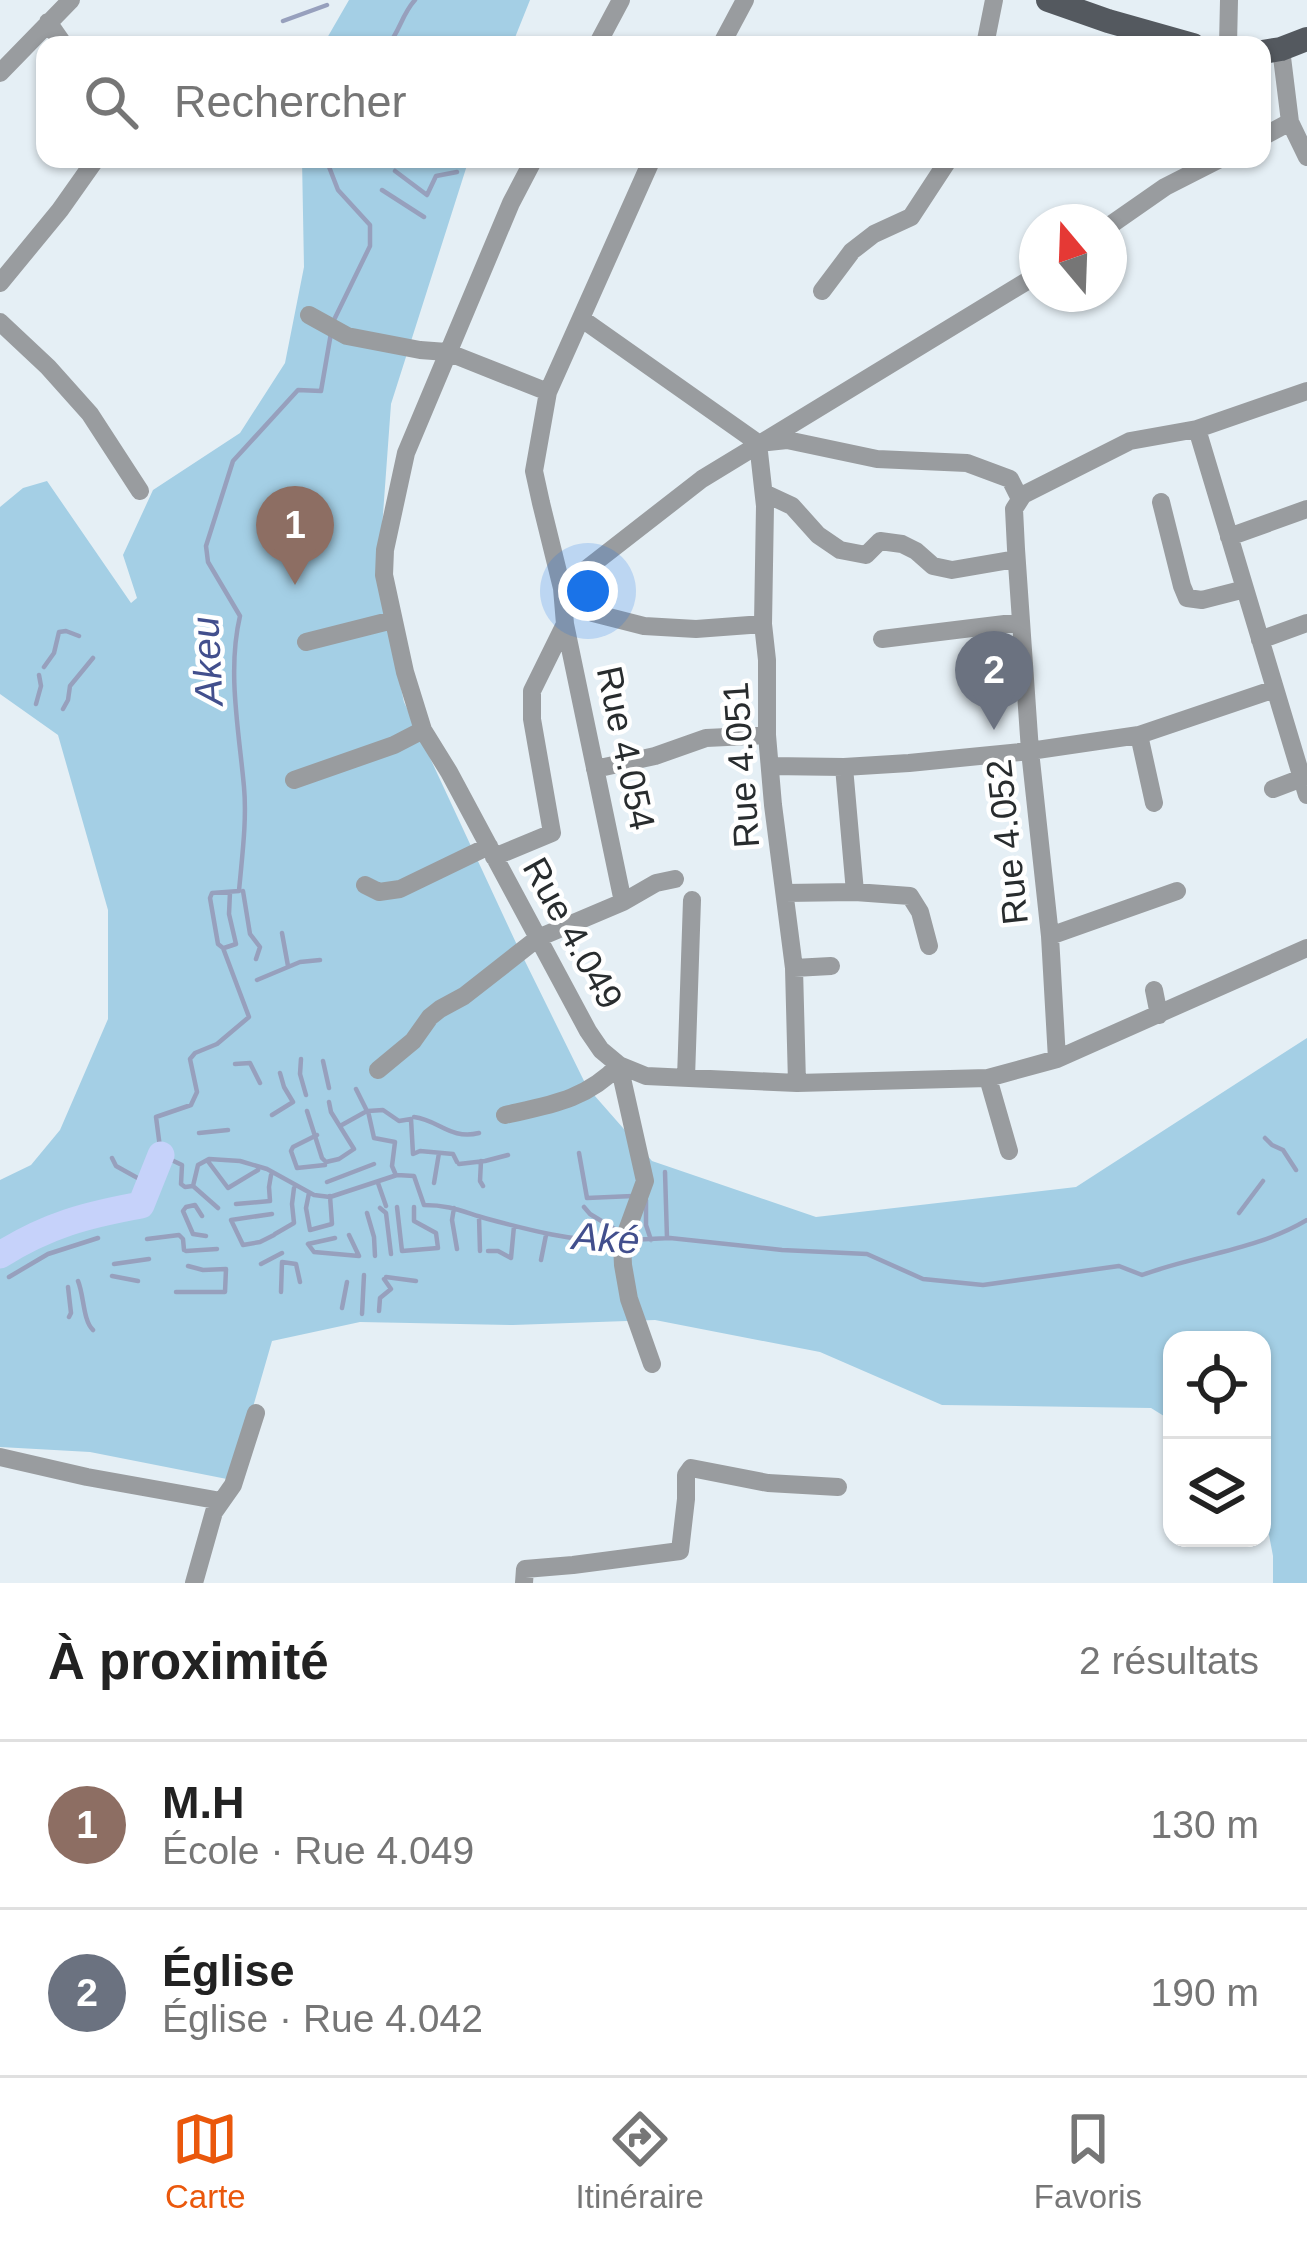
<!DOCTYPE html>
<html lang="fr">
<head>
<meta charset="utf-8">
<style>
	body { margin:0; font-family:Helvetica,sans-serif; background:#f2f2f2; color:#222 }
	.controls { position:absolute; right:36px; bottom:36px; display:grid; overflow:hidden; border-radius:24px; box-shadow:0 3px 9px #0004 }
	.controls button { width:108px; height:108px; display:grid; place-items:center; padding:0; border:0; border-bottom:3px solid #e0e0e0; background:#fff; color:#222; font:60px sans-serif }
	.compass { position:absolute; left:1019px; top:204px; width:108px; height:108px; border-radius:50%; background:#fff; box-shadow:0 3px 9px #0004; rotate:341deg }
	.you { position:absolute; left:588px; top:591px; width:42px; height:42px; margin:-30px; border:9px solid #fff; border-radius:50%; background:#1a73e8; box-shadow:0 0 0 18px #1a73e833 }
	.badge { display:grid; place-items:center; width:78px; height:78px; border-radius:50%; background:#ea580c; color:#fff; font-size:39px; font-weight:700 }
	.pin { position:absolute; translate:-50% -99px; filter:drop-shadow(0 3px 6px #0008) }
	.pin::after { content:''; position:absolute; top:63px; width:42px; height:36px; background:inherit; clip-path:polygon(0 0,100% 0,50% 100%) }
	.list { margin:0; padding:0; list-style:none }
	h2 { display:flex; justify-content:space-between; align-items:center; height:156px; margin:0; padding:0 48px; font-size:51px }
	h2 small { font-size:39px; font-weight:400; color:#767676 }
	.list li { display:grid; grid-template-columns:78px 1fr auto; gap:36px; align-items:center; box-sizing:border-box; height:168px; padding:0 48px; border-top:3px solid #e0e0e0 }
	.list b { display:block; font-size:45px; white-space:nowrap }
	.list p { margin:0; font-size:39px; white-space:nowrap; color:#767676 }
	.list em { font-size:39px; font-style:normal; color:#767676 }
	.icon { flex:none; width:66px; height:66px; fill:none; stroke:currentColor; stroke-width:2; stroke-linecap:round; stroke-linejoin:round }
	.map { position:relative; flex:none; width:1307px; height:1583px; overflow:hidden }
	.search { position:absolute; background:#fff; box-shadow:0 3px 9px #0004; left:36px; right:36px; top:36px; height:132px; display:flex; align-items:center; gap:30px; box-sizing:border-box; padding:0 42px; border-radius:24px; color:#767676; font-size:45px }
	.sheet { height:492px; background:#fff }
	nav { display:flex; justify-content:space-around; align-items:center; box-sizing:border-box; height:168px; border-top:3px solid #e0e0e0; background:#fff; font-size:33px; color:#767676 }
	nav a { display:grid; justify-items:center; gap:6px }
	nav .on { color:#ea580c }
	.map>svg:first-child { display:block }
</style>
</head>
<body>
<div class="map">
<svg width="1307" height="1583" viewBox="0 0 1307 1583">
	<rect width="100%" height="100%" fill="#e5eff5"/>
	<!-- green -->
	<path fill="#a4cfe5" d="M 349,0 L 530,0 L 512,45 L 323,45 Z
		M 302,159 L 469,159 L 391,404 L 378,583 L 404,702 L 517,945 L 587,1087 L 652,1161 L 816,1217 L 1076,1187 L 1307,1038 L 1307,1583 L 1273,1583 L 1273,1556 L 1262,1498 L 1262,1340 L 1172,1340 L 1172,1421 L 1151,1408 L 942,1405 L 820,1352 L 655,1320 L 513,1325 L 360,1322 L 272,1341 L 232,1480 L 90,1452 L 0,1447 L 0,1180 L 31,1165 L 60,1130 L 108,1019 L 108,910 L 58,735 L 0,694 L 0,507 L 23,488 L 47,481 L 131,603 L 137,598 L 123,555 L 153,490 L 240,433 L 285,363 L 304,267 Z"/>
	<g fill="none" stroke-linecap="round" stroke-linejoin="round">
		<!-- stream -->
		<path stroke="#97a0bd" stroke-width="4.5" d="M 283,21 L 327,5
			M 388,45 C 400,31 402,14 415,0
			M 326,159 L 338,190 L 370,225 L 370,246 L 333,322
			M 395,171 L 427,195 L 436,176 L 457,172
			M 382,190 L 424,217
			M 331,333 L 321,391 L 298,390 L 233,461 L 206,546 L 208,562 L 240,616 C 227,671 239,731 244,787 C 247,820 242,857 239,891 L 212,893 L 210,898 L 218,944 L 223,948 L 249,1017 L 217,1044 L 195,1053 L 190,1059 L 197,1092 L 191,1105 L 156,1117 L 161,1155 L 182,1165 L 181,1184 L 185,1187 L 193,1186 L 198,1165 L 209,1159 L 240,1161 L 267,1169 L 314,1195 L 330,1197 L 397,1175 L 414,1176 L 424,1205 C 451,1205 463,1212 488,1219 C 529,1230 574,1242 618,1241
			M 44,667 L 54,653 L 59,632 L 66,631 L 79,636
			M 36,704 L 41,686 L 39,675
			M 63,709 L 68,700 L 70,686 L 93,658
			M 243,891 L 250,934 L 260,947 L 256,959
			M 282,933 L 288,966
			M 224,948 L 236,944 L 229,914 L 230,892
			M 257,980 L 300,962 L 320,960
			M 301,1059 L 300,1074 L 306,1095
			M 323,1061 L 329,1088
			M 235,1064 L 250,1063 L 260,1083
			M 307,1111 L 322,1158 L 326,1162 L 339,1159 L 354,1149 L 331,1112 L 329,1102
			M 272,1115 L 293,1102 L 284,1087 L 280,1073
			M 414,1117 C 439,1120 450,1140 479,1133
			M 340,1126 L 367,1111 L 356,1089
			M 199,1133 L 228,1130
			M 317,1135 L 293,1147 L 291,1151 L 297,1168 L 325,1165
			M 1265,1138 L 1272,1145 L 1283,1150 L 1296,1170
			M 579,1153 L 587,1198 L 633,1196
			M 112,1158 L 116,1166 L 143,1181
			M 207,1160 L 228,1188 L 258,1170
			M 481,1161 L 480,1181 L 483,1186
			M 459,1164 L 485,1161 L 508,1155
			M 665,1172 L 667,1238
			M 395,1173 L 392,1166 L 395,1142 L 374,1138 L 368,1111 L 383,1110 L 399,1121 L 411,1119 L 413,1154 L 420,1151 L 453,1154 L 457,1162
			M 327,1182 L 374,1164
			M 378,1183 L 386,1206
			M 434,1183 L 439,1153
			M 193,1186 L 218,1208
			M 309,1193 L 306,1208 L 310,1230 L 332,1224 L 330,1196
			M 646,1200 L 646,1225 L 651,1240
			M 236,1204 L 270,1201 L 269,1187 L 271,1175
			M 397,1207 L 402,1251 L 438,1248 L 436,1233 L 414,1221 L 414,1207
			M 584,1207 L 590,1214 L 618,1231
			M 380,1208 L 386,1213 L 391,1254
			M 454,1208 L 452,1220 L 457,1249
			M 367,1213 L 374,1237 L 375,1256
			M 1239,1213 L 1263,1181
			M 272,1214 L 231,1220 L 243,1245 L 260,1242 L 274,1235
			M 202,1216 L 195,1205 L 186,1207 L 183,1211 L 193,1234 L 206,1236
			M 479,1217 L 480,1251
			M 275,1234 L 294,1223 L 292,1204 L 294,1188
			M 349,1235 L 359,1256
			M 147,1239 L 179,1235 L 183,1239 L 184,1250
			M 629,1240 L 670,1238 L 782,1250 L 867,1254 L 923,1279 L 983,1285 L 1119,1266 L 1142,1275 C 1196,1255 1257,1250 1307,1220
			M 308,1244 L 314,1252 L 359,1256
			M 308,1244 L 335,1238
			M 186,1251 L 217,1249
			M 488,1251 L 498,1251 L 511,1258 L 514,1226
			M 541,1260 L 546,1235
			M 114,1264 L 149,1259
			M 261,1264 L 282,1253
			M 112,1276 L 138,1281
			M 9,1277 L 48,1254 L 98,1238
			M 386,1277 L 416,1281
			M 78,1281 C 84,1295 83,1321 93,1330
			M 68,1287 L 71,1313 L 69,1317
			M 176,1292 L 225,1292 L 226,1269 L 203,1270 L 188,1266
			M 281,1292 L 282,1262 L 296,1264 L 300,1282
			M 342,1308 L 347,1282
			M 379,1311 L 380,1298 L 391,1289 L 384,1279
			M 362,1314 L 364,1275"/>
		<!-- river -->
		<path stroke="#c6d2fa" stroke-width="27" d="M 0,1255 C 48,1225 86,1215 141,1205 L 161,1155"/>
		<!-- minor -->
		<path stroke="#999c9f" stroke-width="18" d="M 48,22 L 64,45
			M 597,45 L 621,0
			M 721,45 L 745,0
			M 985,45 L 994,0
			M 1228,45 L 1229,0
			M 0,73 L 71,0
			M 1290,122 L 1307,157
			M 1262,137 L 1290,122 L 1281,49
			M 534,159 L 511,203 L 406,453 L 385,550 L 384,575 L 405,672 L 423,730 L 449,772 L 588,1031 L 601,1050 L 619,1065 L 646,1076 L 797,1083 L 988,1078 L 1057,1059 L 1307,948
			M 652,159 L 548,392 L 534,471 L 541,503 L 562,588 L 593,613 L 644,626 L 696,629 L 763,624
			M 1109,226 L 1165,187 L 1220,159
			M 0,283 L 60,210 L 96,159
			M 822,291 L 852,251 L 874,234 L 911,217 L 949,159
			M 309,315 L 347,336 L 420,350 L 447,352 L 548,392
			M 582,319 L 758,443 L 787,440 L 877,459 L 967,463 L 1010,479 L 1019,497
			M 0,322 L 48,367 L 90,414 L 140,491
			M 1197,429 L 1307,795
			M 758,443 L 765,506 L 763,624 L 767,660 L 767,735 L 773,805 L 794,968 L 797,1083
			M 764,493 L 792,506 L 818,535 L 840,550 L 866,555 L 880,541 L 902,544 L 916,551 L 933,566 L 952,570 L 1016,559
			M 1161,502 L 1182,586 L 1187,598 L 1202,600 L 1245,589
			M 1229,537 L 1307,509
			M 882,639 L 1021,622
			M 1260,640 L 1307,623
			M 306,642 L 393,620
			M 1139,735 L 1154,803
			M 770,766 L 844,767 L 909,763 L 1030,751 L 1139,735 L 1275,689
			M 595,769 L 655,756 L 706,738 L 767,735
			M 294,780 L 394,745 L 423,730
			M 1273,789 L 1302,778
			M 494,857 L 552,833 L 532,719 L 532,691 L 565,624
			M 365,885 L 379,892 L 400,889 L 489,846
			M 855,892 L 910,896 L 920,912 L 929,946
			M 785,893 L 855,892 L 844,767
			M 623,902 L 656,883 L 675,879
			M 1050,936 L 1177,891
			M 794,968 L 831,966
			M 1154,990 L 1159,1015
			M 1057,1059 L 1050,936 L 1030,751 L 1016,549 L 1014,509 L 1023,495 L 1130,441 L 1197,429 L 1307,391
			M 619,1065 L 645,1181 L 622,1244 L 623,1265 L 629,1299 L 652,1364
			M 378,1070 L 413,1041 L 430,1017 L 440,1009 L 464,996 L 538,938 L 623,902 L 565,624 L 562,588 L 702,479 L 1037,275
			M 686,1078 L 692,900
			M 988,1078 L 1009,1151
			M 505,1115 C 550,1105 586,1100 619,1065
			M 0,1457 L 87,1477 L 221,1501
			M 194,1583 L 214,1512 L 233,1485 L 256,1413
			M 524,1583 L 525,1569 L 573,1565 L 680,1551 L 686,1499 L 686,1475 L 691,1468 L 768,1483 L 838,1487"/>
		<!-- major -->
		<path stroke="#54595f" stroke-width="24" d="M 1048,0 L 1108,21 L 1193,45
			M 1262,52 L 1281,49 L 1307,39"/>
	</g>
	<g text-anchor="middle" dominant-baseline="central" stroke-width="9" stroke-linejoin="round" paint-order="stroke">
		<!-- street labels -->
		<g font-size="36" fill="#282c2e" stroke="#fff">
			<text transform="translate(626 748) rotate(78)">Rue 4.054</text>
			<text transform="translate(741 765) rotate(-94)">Rue 4.051</text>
			<text transform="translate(1007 842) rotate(-96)">Rue 4.052</text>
			<text transform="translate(573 933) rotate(61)">Rue 4.049</text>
		</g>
		<!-- water labels -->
		<g font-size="39" font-style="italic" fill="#424f8d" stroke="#fff">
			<text transform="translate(207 661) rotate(-93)">Akeu</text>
			<text transform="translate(606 1238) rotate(4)">Aké</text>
		</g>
	</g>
</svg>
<div class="controls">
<button><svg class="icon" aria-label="locate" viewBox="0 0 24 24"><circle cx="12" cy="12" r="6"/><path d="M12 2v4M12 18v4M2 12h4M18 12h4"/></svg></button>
<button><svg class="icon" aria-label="layers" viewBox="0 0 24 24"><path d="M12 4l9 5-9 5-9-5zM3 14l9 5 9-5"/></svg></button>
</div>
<svg class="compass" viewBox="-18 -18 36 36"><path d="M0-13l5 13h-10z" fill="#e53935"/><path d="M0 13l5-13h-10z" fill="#767676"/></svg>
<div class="you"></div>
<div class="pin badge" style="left:295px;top:585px;background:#8d6e63">1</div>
<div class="pin badge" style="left:994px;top:730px;background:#6b7280">2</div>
<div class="search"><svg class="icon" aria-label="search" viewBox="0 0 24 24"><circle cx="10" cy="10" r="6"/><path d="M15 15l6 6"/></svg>Rechercher</div>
</div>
<section class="sheet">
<h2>À proximité<small>2 résultats</small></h2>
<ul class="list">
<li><span class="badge" style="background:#8d6e63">1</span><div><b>M.H</b><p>École · Rue 4.049</p></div><em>130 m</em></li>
<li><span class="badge" style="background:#6b7280">2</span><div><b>Église</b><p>Église · Rue 4.042</p></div><em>190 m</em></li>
</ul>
</section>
<nav>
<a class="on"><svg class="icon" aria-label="map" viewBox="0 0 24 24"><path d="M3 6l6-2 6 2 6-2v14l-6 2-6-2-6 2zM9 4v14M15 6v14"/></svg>Carte</a>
<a><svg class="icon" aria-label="directions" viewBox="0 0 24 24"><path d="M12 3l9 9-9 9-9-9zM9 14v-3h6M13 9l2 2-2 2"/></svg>Itinéraire</a>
<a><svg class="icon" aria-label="saved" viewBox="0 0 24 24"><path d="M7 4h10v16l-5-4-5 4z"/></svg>Favoris</a>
</nav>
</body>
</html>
